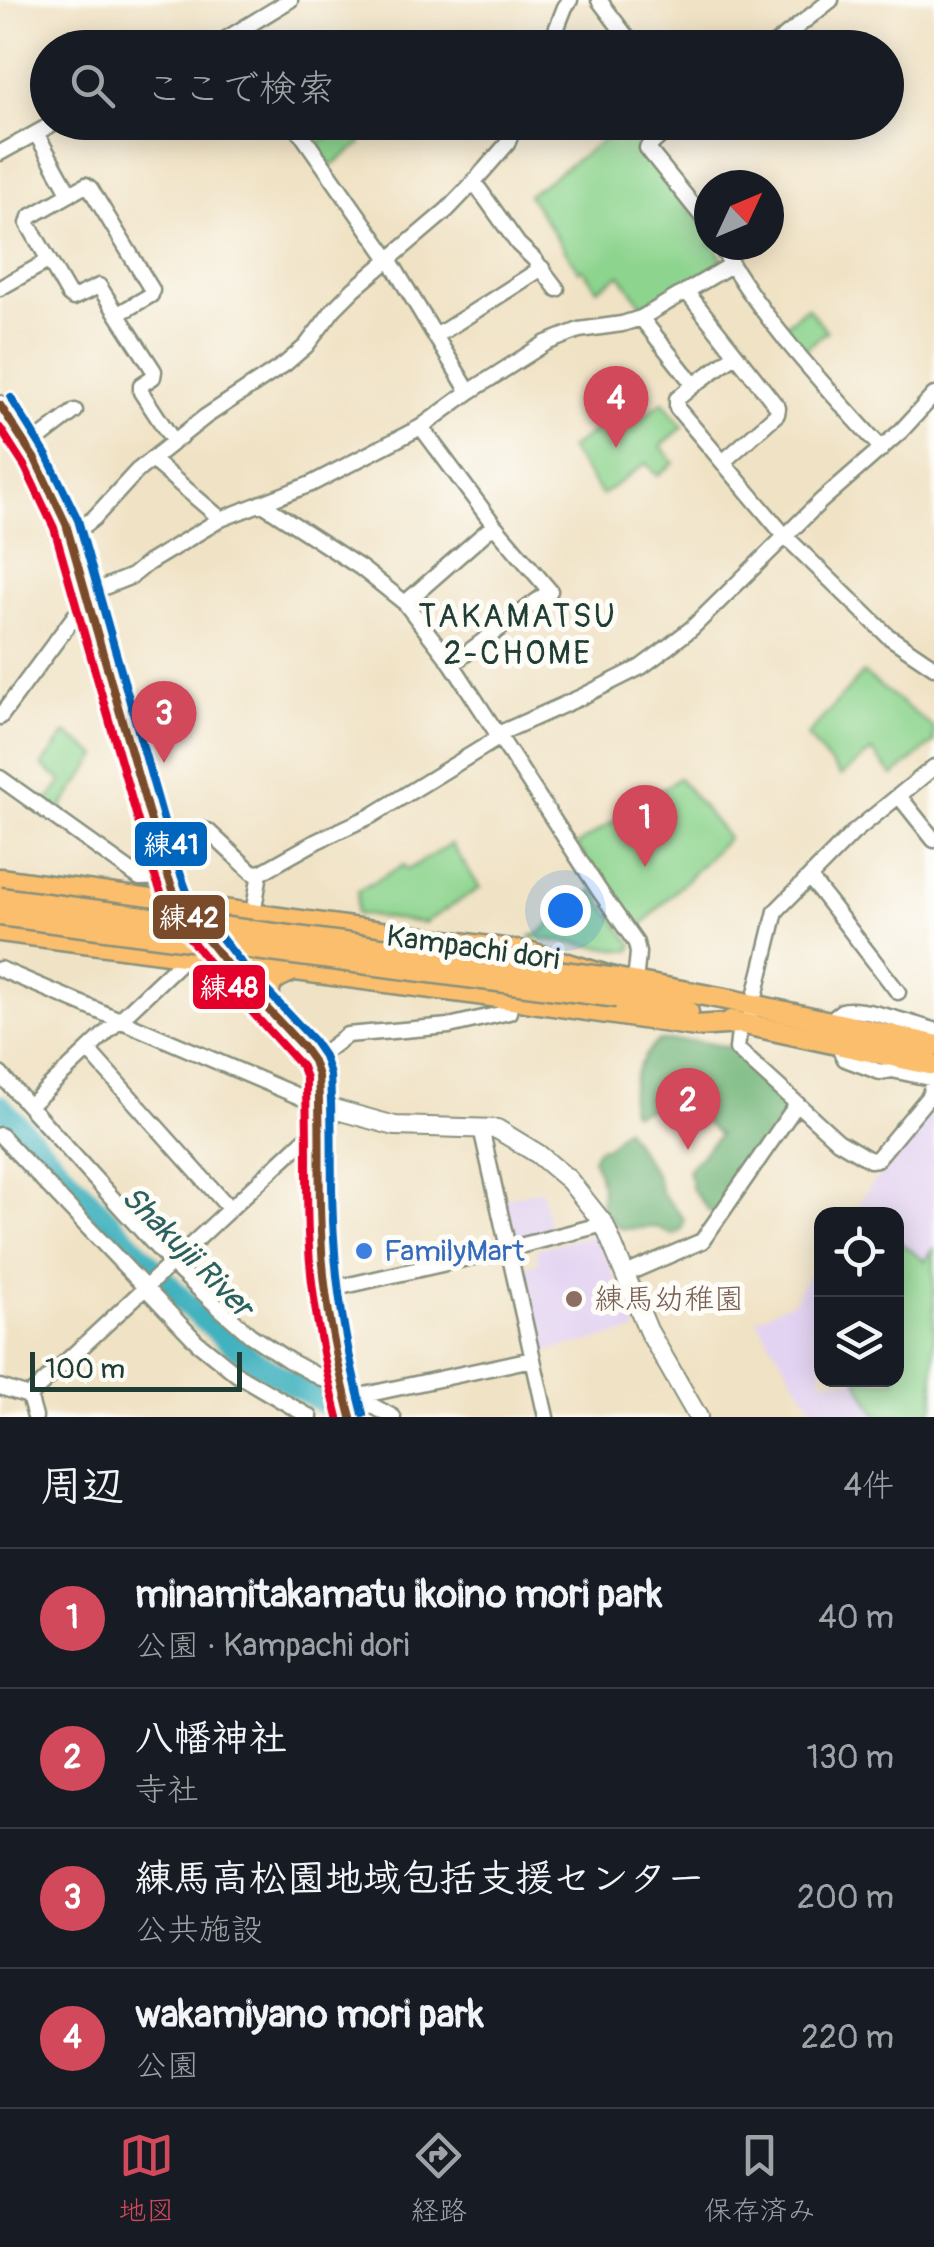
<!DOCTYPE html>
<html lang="ja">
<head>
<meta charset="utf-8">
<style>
	body { margin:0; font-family:Pangolin,"Klee One",sans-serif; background:#20242c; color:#f1f3f6 }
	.controls { position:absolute; right:30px; bottom:30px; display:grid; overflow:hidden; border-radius:20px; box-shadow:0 5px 25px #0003 }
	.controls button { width:90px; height:90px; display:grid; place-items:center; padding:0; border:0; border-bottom:2px solid #363941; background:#171b24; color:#f1f3f6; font:50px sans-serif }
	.compass { position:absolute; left:694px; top:170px; width:90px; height:90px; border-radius:50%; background:#171b24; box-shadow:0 5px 25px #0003; rotate:46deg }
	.scale { position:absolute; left:30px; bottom:25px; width:212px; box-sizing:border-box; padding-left:10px; border:5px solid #1f3d34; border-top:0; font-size:28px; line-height:35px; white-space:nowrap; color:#1f3d34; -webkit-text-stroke:8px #fdfcf7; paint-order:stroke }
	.you { position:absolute; left:565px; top:910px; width:35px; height:35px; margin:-25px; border:8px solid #fff; border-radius:50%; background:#1a73e8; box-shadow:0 0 0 15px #1a73e833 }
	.badge { display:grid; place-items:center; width:65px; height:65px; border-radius:50%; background:#d1495b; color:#fff; font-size:32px; font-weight:700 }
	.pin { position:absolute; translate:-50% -82px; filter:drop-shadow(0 2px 5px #0008) }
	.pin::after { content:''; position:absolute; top:52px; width:35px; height:30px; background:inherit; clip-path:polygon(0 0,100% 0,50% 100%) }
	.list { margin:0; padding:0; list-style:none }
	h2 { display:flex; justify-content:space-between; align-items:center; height:130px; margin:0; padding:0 40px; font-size:42px }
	h2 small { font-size:32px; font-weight:400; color:#9ea1a6 }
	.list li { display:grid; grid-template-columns:65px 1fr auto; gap:30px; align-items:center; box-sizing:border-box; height:140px; padding:0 40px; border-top:2px solid #363941 }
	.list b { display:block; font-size:38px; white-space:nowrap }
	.list p { margin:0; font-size:32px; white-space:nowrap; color:#9ea1a6 }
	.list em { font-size:32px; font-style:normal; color:#9ea1a6 }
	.icon { flex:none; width:55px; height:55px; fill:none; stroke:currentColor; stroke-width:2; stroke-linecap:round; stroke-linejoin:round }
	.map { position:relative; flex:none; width:934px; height:1417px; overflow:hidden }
	.search { position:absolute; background:#171b24; box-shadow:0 5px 25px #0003; left:30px; right:30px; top:30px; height:110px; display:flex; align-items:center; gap:25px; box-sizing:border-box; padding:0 35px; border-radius:55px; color:#9ea1a6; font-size:38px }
	.sheet { height:690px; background:#171b24 }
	nav { display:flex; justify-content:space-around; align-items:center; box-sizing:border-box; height:140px; border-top:2px solid #363941; background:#171b24; font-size:28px; color:#9ea1a6 }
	nav a { display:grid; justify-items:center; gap:5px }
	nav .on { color:#d1495b }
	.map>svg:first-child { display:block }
</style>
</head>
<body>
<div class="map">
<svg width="934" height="1417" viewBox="0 0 934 1417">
	<rect width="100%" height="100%" fill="#fdfcf7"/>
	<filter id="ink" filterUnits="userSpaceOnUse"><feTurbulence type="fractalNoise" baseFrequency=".01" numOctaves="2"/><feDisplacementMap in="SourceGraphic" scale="20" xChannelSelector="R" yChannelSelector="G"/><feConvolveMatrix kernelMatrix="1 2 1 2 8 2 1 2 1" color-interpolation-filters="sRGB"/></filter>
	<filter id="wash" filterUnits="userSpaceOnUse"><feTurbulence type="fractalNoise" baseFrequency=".0048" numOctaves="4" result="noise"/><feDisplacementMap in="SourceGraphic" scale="40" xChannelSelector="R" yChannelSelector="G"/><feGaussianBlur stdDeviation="2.25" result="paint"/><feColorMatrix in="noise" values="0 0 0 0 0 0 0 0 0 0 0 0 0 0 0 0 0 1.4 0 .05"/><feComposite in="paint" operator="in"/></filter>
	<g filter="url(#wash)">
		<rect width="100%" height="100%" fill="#f0e2c4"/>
		<!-- built -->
		<path fill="#e3d3f2" d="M 928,1103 L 934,1107 L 934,1417 L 819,1417 L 756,1319 L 795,1300 L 799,1290 L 821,1257 L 822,1380 L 896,1380 L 896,1214 L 851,1214 L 886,1165 L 882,1161 Z
			M 541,1190 L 551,1233 L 512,1241 L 502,1199 Z
			M 593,1235 L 598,1237 L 637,1331 L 537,1353 L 518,1268 L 539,1263 L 536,1249 Z"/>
		<!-- green -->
		<path fill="#8dd48e" stroke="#568861" stroke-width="2.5" d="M 347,123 L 361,144 L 330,166 L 316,145 Z
			M 606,138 L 634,138 L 639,144 L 637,146 L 705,227 L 709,235 L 709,245 L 714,245 L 722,258 L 720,264 L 646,310 L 620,275 L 597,289 L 583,269 L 579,271 L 528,195 Z
			M 807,307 L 827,331 L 803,351 L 783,327 Z
			M 663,402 L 683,427 L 661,446 L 674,463 L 657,476 L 646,463 L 602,495 L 569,449 L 609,421 L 619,434 Z
			M 863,673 L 934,728 L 934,742 L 893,776 L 872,751 L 841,776 L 807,736 Z
			M 66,733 L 98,756 L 57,814 L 45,805 L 62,781 L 42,766 Z
			M 679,778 L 728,838 L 636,931 L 605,890 L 577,845 Z
			M 451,844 L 480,888 L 424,923 L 356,914 L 358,891 L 404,865 L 407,870 Z
			M 593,890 L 633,945 L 630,951 L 529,937 L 540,933 Z
			M 897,1240 L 925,1261 L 934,1249 L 934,1407 L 922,1417 L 877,1415 L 857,1380 L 896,1380 Z"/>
		<!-- forest -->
		<path fill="#72b679" stroke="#487a56" stroke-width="2.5" d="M 658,1041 L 694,1041 L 729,1047 L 789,1102 L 790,1107 L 717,1212 L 710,1212 L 691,1187 L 692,1184 L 688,1170 L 719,1135 L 704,1122 L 682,1136 L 677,1131 L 669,1103 L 635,1113 L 631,1111 C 628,1086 639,1058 658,1041 Z
			M 625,1128 L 656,1175 L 661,1192 L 684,1219 L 682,1230 L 673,1235 L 657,1227 L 623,1229 L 617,1226 L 601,1207 L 602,1189 L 598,1171 L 592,1158 L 597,1149 L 602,1147 L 606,1148 Z"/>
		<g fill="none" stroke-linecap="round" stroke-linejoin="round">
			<!-- river -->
			<path stroke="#43b2bf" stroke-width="25" d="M 0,1107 L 182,1300 L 255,1362 L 350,1417"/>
		</g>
	</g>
	<g filter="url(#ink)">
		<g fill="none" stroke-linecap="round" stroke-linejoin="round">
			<defs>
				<path id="minor" d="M 599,0 L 635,48
					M 236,33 L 245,48
					M 211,48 L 290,0
					M 549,48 L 565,7 L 570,0
					M 770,48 L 831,0
					M 293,122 L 389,259 L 469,392
					M 676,122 L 647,148 L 709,225
					M 36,133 L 70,194
					M 0,153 L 56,122
					M 474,182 L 518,244 L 534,259 L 557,289
					M 720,245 C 763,321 824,385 882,449
					M 0,288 L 48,261
					M 686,291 L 778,408 L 777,414 L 723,462
					M 118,314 L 151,295 L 152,290 L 90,188 L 86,185 L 30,217 L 28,224 L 69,295 L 73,298 L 99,286 L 154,371 L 153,377 L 141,385 L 141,392 L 174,442
					M 641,318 L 694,385 L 677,399 L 677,408 L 785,536 L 888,636 L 934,667
					M 436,336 L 542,268
					M 694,385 L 735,355
					M 421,427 L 494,525 L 550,591 L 452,664
					M 28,447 L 75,411
					M 152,460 L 221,519
					M 261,503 L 361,568 L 405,603 L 452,664 L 599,890 L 636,943 L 638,953 L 635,983
					M 70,537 L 94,518 L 137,471 L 205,417 L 285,364 L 306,346 L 334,309 L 354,289 L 447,210 L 471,185 L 507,144 L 516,122
					M 87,594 L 132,576 L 148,563 L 221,519 L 311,484 L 421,427 L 469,392 L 546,343 L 579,330 L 622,324 L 641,318 L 731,265
					M 405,603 L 494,525
					M 0,717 L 88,598
					M 498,734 L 579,698 L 641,667 L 660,653 L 692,628 L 821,501 L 901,431 L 934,395
					M 0,778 L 140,878 L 167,877
					M 899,796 L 934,840
					M 162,860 L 174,855 L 203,830 L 208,831 L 252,872 L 260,873 L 253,914
					M 260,873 L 317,841 L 371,816 L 500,737
					M 810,878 L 898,992
					M 0,969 L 319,1105
					M 751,1013 L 776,911 L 853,833 L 934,767
					M 829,1022 C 832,1019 839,1013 842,1011 C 859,1005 915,1025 934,1030
					M 740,1023 L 737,1049 L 838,1141 L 870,1160 L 877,1159 L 930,1095 L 933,1079
					M 842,1044 L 841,1052 L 845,1059 L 880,1072 L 892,1070 L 934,1079
					M 88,1050 L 230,1209
					M 313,1061 L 347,1035 L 449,1026 L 509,1012 L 512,999
					M 0,1074 L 172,1264 L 216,1305 L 250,1335 L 288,1360 L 393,1417
					M 29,1106 L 187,956
					M 481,1128 L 546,1417
					M 0,1135 L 197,1342 L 238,1375 L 310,1417
					M 626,1274 L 702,1241 L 797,1104
					M 327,1290 L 508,1249 L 604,1224
					M 0,1387 L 29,1396
					M 29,1396 L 319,1126
					M 29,1396 L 35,1417
					M 355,1397 L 532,1359"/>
				<path id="tertiary" d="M 0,405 L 36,461 L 66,524 L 162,860 L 178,903 L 186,913
					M 220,957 L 303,1047 L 313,1061 L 318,1076 C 321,1121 319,1165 320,1209 C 321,1278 332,1350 351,1417
					M 319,1105 L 395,1126 L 497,1129 L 538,1154 L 569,1180 L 604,1224 L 648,1330 L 698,1417"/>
				<path id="primary" d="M 0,879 L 532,953 L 617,979 L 731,1000 L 934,1045
					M 0,931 L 470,993 L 696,1026 L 740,1023
					M 617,997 L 688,1012
					M 273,1014 C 265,986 267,980 294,970
					M 731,1021 L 934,1065"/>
			</defs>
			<!-- minor casing -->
			<use href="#minor" stroke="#88907c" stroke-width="19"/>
			<!-- tertiary casing -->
			<use href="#tertiary" stroke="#88907c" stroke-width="22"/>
			<!-- primary casing -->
			<use href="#primary" stroke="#88907c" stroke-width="25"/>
			<!-- minor -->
			<use href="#minor" stroke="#fff" stroke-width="14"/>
			<!-- tertiary -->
			<use href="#tertiary" stroke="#fff" stroke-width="18"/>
			<!-- primary -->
			<use href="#primary" stroke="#fabe6d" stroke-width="20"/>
			<defs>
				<path id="primary-bridge" d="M 0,898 L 617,979
					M 0,915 L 617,997"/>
			</defs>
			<!-- primary-bridge casing -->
			<use href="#primary-bridge" stroke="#88907c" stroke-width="25" stroke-linecap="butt"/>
			<!-- primary-bridge -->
			<use href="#primary-bridge" stroke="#fabe6d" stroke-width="20"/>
			<defs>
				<path id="bus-1" d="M 0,405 L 36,461 L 66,524 L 162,860 L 178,903 L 233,972 L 303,1047 L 313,1061 L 318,1076 C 321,1128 318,1180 321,1232 C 323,1295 335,1356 351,1417"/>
				<path id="bus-2" d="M 0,428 L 25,467 L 54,528 L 150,863 L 168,911 L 223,980 L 302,1067 L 306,1078 L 306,1093 C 308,1140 306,1187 308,1233 C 311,1296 322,1357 338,1417"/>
				<path id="bus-3" d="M 11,398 L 47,456 L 78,520 L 174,856 L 189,897 L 242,964 L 313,1040 L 324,1056 L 330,1075 C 333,1130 330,1184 334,1238 C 337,1298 348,1356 363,1414"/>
			</defs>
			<!-- bus-1 casing -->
			<use href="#bus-1" stroke="#fdfcf7" stroke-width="15"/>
			<!-- bus-2 casing -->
			<use href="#bus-2" stroke="#fdfcf7" stroke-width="15"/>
			<!-- bus-3 casing -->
			<use href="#bus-3" stroke="#fdfcf7" stroke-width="15"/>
			<!-- bus-1 -->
			<use href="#bus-1" stroke="#7a4b2a" stroke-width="8"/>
			<!-- bus-2 -->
			<use href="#bus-2" stroke="#e4002b" stroke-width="8"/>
			<!-- bus-3 -->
			<use href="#bus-3" stroke="#0065bd" stroke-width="8"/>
		</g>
	</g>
	<!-- markers -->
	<circle fill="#3f7fe0" stroke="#fdfcf7" stroke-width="4" cx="364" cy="1251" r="10"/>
	<circle fill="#8d6e63" stroke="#fdfcf7" stroke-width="4" cx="574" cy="1299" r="10"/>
	<g text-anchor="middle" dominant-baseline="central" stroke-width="10" stroke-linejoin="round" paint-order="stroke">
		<!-- street labels -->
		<g font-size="30" fill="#1f3d34" stroke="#fdfcf7">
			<text transform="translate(473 948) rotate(8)">Kampachi dori</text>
		</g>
		<!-- shop labels -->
		<g font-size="30" fill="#366cbe" stroke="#fdfcf7" text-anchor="start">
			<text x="384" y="1251">FamilyMart</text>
		</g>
		<!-- education labels -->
		<g font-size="30" fill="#785e54" stroke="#fdfcf7" text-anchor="start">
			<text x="594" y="1299">練馬幼稚園</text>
		</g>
		<!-- neighbourhood labels -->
		<g font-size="32" letter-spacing="2.5" fill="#1f3d34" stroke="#fdfcf7">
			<text x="518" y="617">TAKAMATSU<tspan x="518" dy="37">2-CHOME</tspan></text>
		</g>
		<!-- water labels -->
		<g font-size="32" font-style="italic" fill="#2a605e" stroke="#fdfcf7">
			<text transform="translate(187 1252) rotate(45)">Shakujii River</text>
		</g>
	</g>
	<g stroke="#fdfcf7" stroke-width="4">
		<rect x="133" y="820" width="76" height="48" rx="10" fill="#0065bd"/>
		<rect x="151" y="893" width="76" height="48" rx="10" fill="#7a4b2a"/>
		<rect x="191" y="963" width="76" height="48" rx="10" fill="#e4002b"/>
	</g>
	<g font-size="28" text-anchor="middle" font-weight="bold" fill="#fff">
		<text x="171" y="854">練41</text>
		<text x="189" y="927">練42</text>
		<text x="229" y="997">練48</text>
	</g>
</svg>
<div class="controls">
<button><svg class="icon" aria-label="locate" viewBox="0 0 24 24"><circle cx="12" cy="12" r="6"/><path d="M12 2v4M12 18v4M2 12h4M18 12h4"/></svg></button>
<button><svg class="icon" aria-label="layers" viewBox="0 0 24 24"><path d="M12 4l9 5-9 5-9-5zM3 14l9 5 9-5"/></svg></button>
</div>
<svg class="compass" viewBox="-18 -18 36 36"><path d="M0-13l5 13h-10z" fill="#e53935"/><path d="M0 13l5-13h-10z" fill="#9ea1a6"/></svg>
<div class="scale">100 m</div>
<div class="you"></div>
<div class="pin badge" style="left:645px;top:867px">1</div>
<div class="pin badge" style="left:688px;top:1150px">2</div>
<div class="pin badge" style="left:164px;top:763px">3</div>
<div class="pin badge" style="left:616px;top:448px">4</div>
<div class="search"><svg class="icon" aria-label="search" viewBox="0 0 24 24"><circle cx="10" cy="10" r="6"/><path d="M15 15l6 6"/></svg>ここで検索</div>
</div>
<section class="sheet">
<h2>周辺<small>4件</small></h2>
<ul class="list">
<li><span class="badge">1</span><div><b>minamitakamatu ikoino mori park</b><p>公園 · Kampachi dori</p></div><em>40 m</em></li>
<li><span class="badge">2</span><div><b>八幡神社</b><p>寺社</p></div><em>130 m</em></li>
<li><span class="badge">3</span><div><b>練馬高松園地域包括支援センター</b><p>公共施設</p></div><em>200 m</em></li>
<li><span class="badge">4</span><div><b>wakamiyano mori park</b><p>公園</p></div><em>220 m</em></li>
</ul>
</section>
<nav>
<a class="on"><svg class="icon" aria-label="map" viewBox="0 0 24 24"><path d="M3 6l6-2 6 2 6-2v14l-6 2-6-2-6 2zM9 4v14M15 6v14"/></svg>地図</a>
<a><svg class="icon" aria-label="directions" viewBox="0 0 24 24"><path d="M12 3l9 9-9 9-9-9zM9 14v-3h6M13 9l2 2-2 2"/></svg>経路</a>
<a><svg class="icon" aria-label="saved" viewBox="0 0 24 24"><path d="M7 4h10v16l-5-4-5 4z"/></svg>保存済み</a>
</nav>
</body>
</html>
